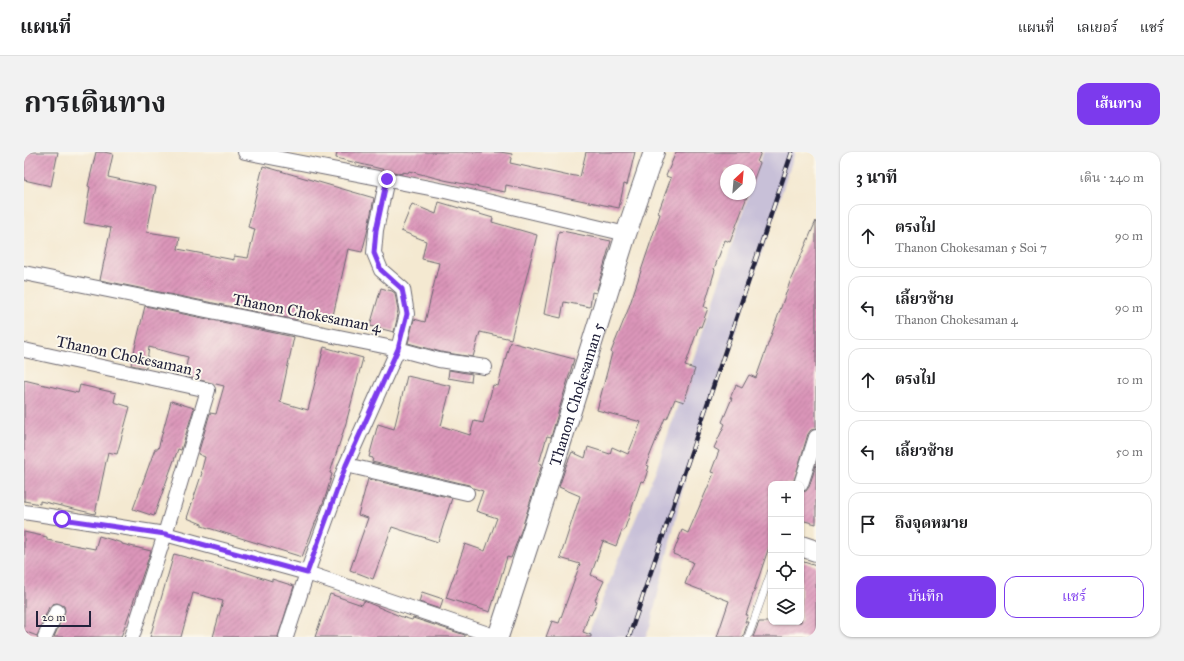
<!DOCTYPE html>
<html lang="th">
<head>
<meta charset="utf-8">
<style>
	body { margin:0; font-family:"IM FELL Great Primer","Noto Serif Thai",serif; background:#f2f2f2; color:#202124 }
	.controls { position:absolute; right:12px; bottom:12px; display:grid; overflow:hidden; border-radius:8px; box-shadow:0 1px 3px #0004 }
	.controls button { width:36px; height:36px; display:grid; place-items:center; padding:0; border:0; border-bottom:1px solid #e0e0e0; background:#fff; color:#202124; font:20px sans-serif }
	.compass { position:absolute; left:696px; top:12px; width:36px; height:36px; border-radius:50%; background:#fff; box-shadow:0 1px 3px #0004; rotate:26deg }
	.scale { position:absolute; left:12px; bottom:10px; width:55px; box-sizing:border-box; padding-left:4px; border:2px solid #22223b; border-top:0; font-size:11px; line-height:14px; white-space:nowrap; color:#22223b; -webkit-text-stroke:3px #fbf7ec; paint-order:stroke }
	.stop { position:absolute; width:12px; height:12px; margin:-9px; border:3px solid #7c3aed; border-radius:50%; background:#fff }
	.stop.end { background:#7c3aed; border-color:#fff; box-shadow:0 1px 4px #0008 }
	.list { margin:0; padding:0; list-style:none }
	h2 { display:flex; justify-content:space-between; align-items:center; height:52px; margin:0; padding:0 16px; font-size:17px }
	h2 small { font-size:13px; font-weight:400; color:#757577 }
	.list li { display:grid; grid-template-columns:26px 1fr auto; gap:12px; align-items:center; box-sizing:border-box; height:64px; margin:0 8px 8px; padding:0 8px; border:1px solid #e0e0e0; border-radius:12px }
	.list b { display:block; font-size:15px; white-space:nowrap }
	.list p { margin:0; font-size:13px; white-space:nowrap; color:#757577 }
	.list em { font-size:13px; font-style:normal; color:#757577 }
	.actions { display:flex; gap:8px; padding:12px 16px }
	.actions a { flex:1; padding:9px 0; border:1px solid #7c3aed; border-radius:12px; text-align:center; font-size:14px; color:#7c3aed }
	.actions .main { background:#7c3aed; color:#fff }
	.icon { flex:none; width:22px; height:22px; fill:none; stroke:currentColor; stroke-width:2; stroke-linecap:round; stroke-linejoin:round }
	.map { position:relative; flex:none; width:792px; height:485px; overflow:hidden; border-radius:12px }
	header { display:flex; align-items:center; gap:24px; box-sizing:border-box; height:56px; padding:0 20px; background:#fff; border-bottom:1px solid #e0e0e0 }
	header strong { font-size:19px }
	nav { display:flex; gap:22px; margin-inline-start:auto; font-size:14px }
	.intro { display:flex; align-items:center; justify-content:space-between; box-sizing:border-box; height:96px; padding:0 24px }
	h1 { margin:0; font-size:28px }
	.button { padding:10px 18px; border-radius:12px; background:#7c3aed; color:#fff; font-size:14px; font-weight:700 }
	main { display:flex; gap:24px; padding:0 24px }
	aside { flex:1; background:#fff; border-radius:12px; box-shadow:0 1px 3px #0004 }
	.map>svg:first-child { display:block }
</style>
</head>
<body>
<header>
<strong>แผนที่</strong>
<nav><a>แผนที่</a><a>เลเยอร์</a><a>แชร์</a></nav>
</header>
<div class="intro"><h1>การเดินทาง</h1><a class="button">เส้นทาง</a></div>
<main>
<div class="map">
<svg width="792" height="485" viewBox="0 0 792 485">
	<defs>
		<pattern id="building-hatch" width="6" height="6" patternUnits="userSpaceOnUse"><rect width="6" height="6" fill="#db95b9"/><path d="M-1 1l2-2M0 6l6-6M5 7l2-2" fill="none" stroke="#b17998"/></pattern>
	</defs>
	<rect width="100%" height="100%" fill="#fbf7ec"/>
	<filter id="ink" filterUnits="userSpaceOnUse"><feTurbulence type="fractalNoise" baseFrequency=".025" numOctaves="2"/><feDisplacementMap in="SourceGraphic" scale="8" xChannelSelector="R" yChannelSelector="G"/><feConvolveMatrix kernelMatrix="1 2 1 2 8 2 1 2 1" color-interpolation-filters="sRGB"/></filter>
	<filter id="wash" filterUnits="userSpaceOnUse"><feTurbulence type="fractalNoise" baseFrequency=".012" numOctaves="4" result="noise"/><feDisplacementMap in="SourceGraphic" scale="16" xChannelSelector="R" yChannelSelector="G"/><feGaussianBlur stdDeviation="0.9" result="paint"/><feColorMatrix in="noise" values="0 0 0 0 0 0 0 0 0 0 0 0 0 0 0 0 0 1.4 0 .05"/><feComposite in="paint" operator="in"/></filter>
	<g filter="url(#wash)">
		<rect width="100%" height="100%" fill="#f4e9d1"/>
		<!-- railway -->
		<path fill="#c8c0d8" d="M 739,0 L 771,0 L 721,152 L 666,306 L 627,471 L 622,485 L 563,485 L 633,315 Z"/>
		<g id="blocks">
			<!-- building -->
			<path fill="url(#building-hatch)" d="M 0,0 L 34,0 L 27,34 L 0,28 Z
				M 72,0 L 80,0 L 89,2 L 84,25 L 132,35 L 123,80 L 156,85 L 154,97 L 210,108 L 210,104 L 224,106 L 231,77 L 224,75 L 239,14 L 350,46 L 343,81 L 338,100 L 324,97 L 308,168 L 287,163 L 287,165 L 274,162 L 273,168 L 76,128 L 87,76 L 60,71 L 66,35 L 64,34 Z
				M 313,0 L 476,0 L 488,2 L 486,11 L 545,24 L 546,23 L 556,25 L 562,0 L 611,0 L 603,33 L 600,32 L 595,56 L 482,33 L 481,40 L 420,28 L 385,19 L 384,21 L 378,20 L 378,22 L 312,6 Z
				M 652,0 L 737,0 L 733,10 L 736,11 L 726,37 L 726,18 L 702,18 L 702,42 L 724,42 L 706,90 L 701,88 L 690,117 L 691,118 L 680,155 L 684,156 L 677,175 L 675,174 L 661,214 L 671,217 L 660,250 L 651,247 L 643,267 L 641,266 L 622,313 L 625,314 L 620,330 L 617,329 L 600,379 L 598,378 L 592,394 L 579,389 L 567,423 L 580,429 L 571,448 L 573,449 L 567,463 L 565,462 L 559,480 L 567,483 L 567,485 L 522,485 L 528,469 L 535,471 L 556,412 L 536,406 L 556,344 L 535,335 L 542,314 L 548,300 L 561,306 L 564,295 L 586,302 L 588,295 L 604,302 L 617,270 L 573,258 L 588,201 L 587,200 L 604,158 L 636,62 L 634,61 L 647,26 L 642,24 Z
				M 415,50 L 469,66 L 468,70 L 513,83 L 487,187 L 456,180 L 449,205 L 417,200 L 384,191 L 390,167 L 401,170 L 415,111 L 398,107 L 402,89 L 377,79 L 388,52 L 412,62 Z
				M 792,69 L 792,277 L 787,278 L 784,282 L 769,332 L 747,332 L 747,389 L 722,463 L 724,463 L 721,470 L 724,470 L 719,485 L 693,485 L 705,449 L 661,432 L 669,410 L 649,402 L 658,378 L 664,381 L 690,321 L 687,320 L 695,299 L 690,296 L 701,272 L 698,270 L 708,246 L 706,246 L 712,233 L 718,236 L 725,223 L 732,226 L 767,127 Z
				M 535,79 L 538,80 L 538,79 L 587,89 L 572,141 L 568,140 L 566,155 L 540,150 L 537,166 L 520,162 Z
				M 357,136 L 368,139 L 371,141 L 374,158 L 373,163 L 374,163 L 370,180 L 346,174 Z
				M 121,154 L 270,185 L 256,250 L 284,258 L 300,195 L 339,206 L 322,271 L 306,321 L 308,322 L 302,343 L 278,405 L 178,374 L 178,372 L 163,366 L 178,321 L 177,320 L 181,305 L 174,302 L 186,261 L 192,262 L 200,234 L 160,224 L 164,205 L 125,195 L 122,216 L 107,213 Z
				M 486,190 L 550,207 L 527,285 L 523,284 L 515,311 L 518,312 L 498,376 L 487,406 L 483,405 L 466,460 L 422,446 L 441,392 L 461,399 L 473,366 L 452,359 L 459,339 L 449,336 L 445,333 L 348,310 L 349,306 L 345,305 L 354,272 L 370,277 L 383,224 L 427,234 L 417,274 L 446,283 L 450,269 L 459,271 L 469,233 L 474,234 Z
				M 425,218 L 448,222 L 447,230 L 424,226 Z
				M 0,228 L 54,241 L 56,233 L 92,241 L 90,250 L 106,255 L 93,302 L 84,300 L 71,362 L 16,349 L 16,352 L 0,349 Z
				M 147,249 L 170,256 L 157,298 L 154,297 L 130,364 L 109,357 L 131,297 L 134,297 Z
				M 792,313 L 792,372 L 777,368 L 777,340 L 782,339 L 785,335 Z
				M 344,327 L 428,346 L 414,390 L 368,375 L 349,427 L 326,418 L 344,366 L 334,363 Z
				M 0,380 L 23,385 L 23,388 L 71,397 L 75,384 L 98,391 L 98,392 L 127,399 L 97,485 L 30,485 L 41,459 L 40,454 L 33,451 L 28,452 L 25,455 L 13,484 L 0,479 Z
				M 150,402 L 211,418 L 211,417 L 248,429 L 248,427 L 270,434 L 254,485 L 189,485 L 199,449 L 169,441 L 157,485 L 126,485 Z
				M 777,409 L 792,414 L 792,485 L 729,485 L 735,470 L 777,470 Z
				M 398,440 L 419,447 L 416,457 L 395,450 Z
				M 306,442 L 338,453 L 340,449 L 378,465 L 388,468 L 389,466 L 441,483 L 441,485 L 291,485 Z"/>
		</g>
	</g>
	<g filter="url(#ink)">
		<use href="#blocks" fill-opacity="0" stroke="#6c6870" stroke-width="1"/>
		<g fill="none" stroke-linecap="round" stroke-linejoin="round">
			<defs>
				<path id="lane" d="M 724,485 L 747,420"/>
				<path id="street" d="M 221,0 L 421,39 L 602,82
					M 363,27 L 352,78 L 350,101 L 357,118 L 379,137 L 383,162 L 374,197 L 415,208 L 461,215
					M 0,121 L 374,197 L 322,313 L 283,421 L 262,485
					M 0,198 L 184,238 L 141,382 L 108,485
					M 322,313 L 443,341
					M 777,332 L 792,285
					M 0,360 L 141,382 L 283,421 L 473,485
					M 21,485 L 33,459"/>
				<g id="secondary">
					<path d="M 777,394 L 792,399"/>
					<path id="s1" d="M 474,485 L 524,332 L 602,82 L 630,0"/>
				</g>
			</defs>
			<!-- lane casing -->
			<use href="#lane" stroke="#6c6870" stroke-width="8"/>
			<!-- street casing -->
			<use href="#street" stroke="#6c6870" stroke-width="16"/>
			<!-- secondary casing -->
			<use href="#secondary" stroke="#6c6870" stroke-width="22"/>
			<!-- lane -->
			<use href="#lane" stroke="#fff" stroke-width="7"/>
			<!-- street -->
			<use href="#street" stroke="#fff" stroke-width="14"/>
			<!-- secondary -->
			<use href="#secondary" stroke="#fff" stroke-width="20"/>
			<defs>
				<path id="rail" d="M 605,485 L 768,0"/>
			</defs>
			<!-- rail casing -->
			<use href="#rail" stroke="#22223b" stroke-width="4.5"/>
			<!-- rail -->
			<use href="#rail" stroke="#fbf7ec" stroke-width="3" stroke-dasharray="9" stroke-linecap="butt"/>
		</g>
	</g>
	<g fill="none" stroke-linecap="round" stroke-linejoin="round" filter="url(#ink)">
		<!-- route -->
		<path stroke="#7c3aed" stroke-width="5" d="M 38,367 L 141,382 L 283,421 L 322,313 L 374,197 L 383,162 L 378,137 L 357,118 L 350,101 L 352,78 L 363,27"/>
	</g>
	<g text-anchor="middle" dominant-baseline="central" stroke-width="4" stroke-linejoin="round" paint-order="stroke">
		<!-- street labels -->
		<g font-size="16" fill="#22223b" stroke="#fbf7ec">
			<text transform="translate(283 161) rotate(11)">Thanon Chokesaman 4</text>
			<text transform="translate(105 204) rotate(12)">Thanon Chokesaman 3</text>
			<text stroke="none"><textPath href="#s1" startOffset="255">Thanon Chokesaman 5</textPath></text>
		</g>
	</g>
</svg>
<div class="controls">
<button>+</button>
<button>−</button>
<button><svg class="icon" aria-label="locate" viewBox="0 0 24 24"><circle cx="12" cy="12" r="6"/><path d="M12 2v4M12 18v4M2 12h4M18 12h4"/></svg></button>
<button><svg class="icon" aria-label="layers" viewBox="0 0 24 24"><path d="M12 4l9 5-9 5-9-5zM3 14l9 5 9-5"/></svg></button>
</div>
<svg class="compass" viewBox="-18 -18 36 36"><path d="M0-13l5 13h-10z" fill="#e53935"/><path d="M0 13l5-13h-10z" fill="#757577"/></svg>
<div class="scale">20 m</div>
<div class="stop" style="left:38px;top:367px"></div>
<div class="stop end" style="left:363px;top:27px"></div>
</div>
<aside>
<h2>3 นาที<small>เดิน · 240 m</small></h2>
<ul class="list">
<li><svg class="icon" aria-label="ahead" viewBox="0 0 24 24"><path d="M12 20V5M6 11l6-6 6 6"/></svg><div><b>ตรงไป</b><p>Thanon Chokesaman 5 Soi 7</p></div><em>90 m</em></li>
<li><svg class="icon" aria-label="left" viewBox="0 0 24 24"><path d="M17 20v-9H6M10 6l-5 5 5 5"/></svg><div><b>เลี้ยวซ้าย</b><p>Thanon Chokesaman 4</p></div><em>90 m</em></li>
<li><svg class="icon" aria-label="ahead" viewBox="0 0 24 24"><path d="M12 20V5M6 11l6-6 6 6"/></svg><div><b>ตรงไป</b></div><em>10 m</em></li>
<li><svg class="icon" aria-label="left" viewBox="0 0 24 24"><path d="M17 20v-9H6M10 6l-5 5 5 5"/></svg><div><b>เลี้ยวซ้าย</b></div><em>50 m</em></li>
<li><svg class="icon" aria-label="arrive" viewBox="0 0 24 24"><path d="M6 21V4h12l-3 4 3 4H6"/></svg><div><b>ถึงจุดหมาย</b></div></li>
</ul>
<div class="actions"><a class="main">บันทึก</a><a>แชร์</a></div>
</aside>
</main>
</body>
</html>
